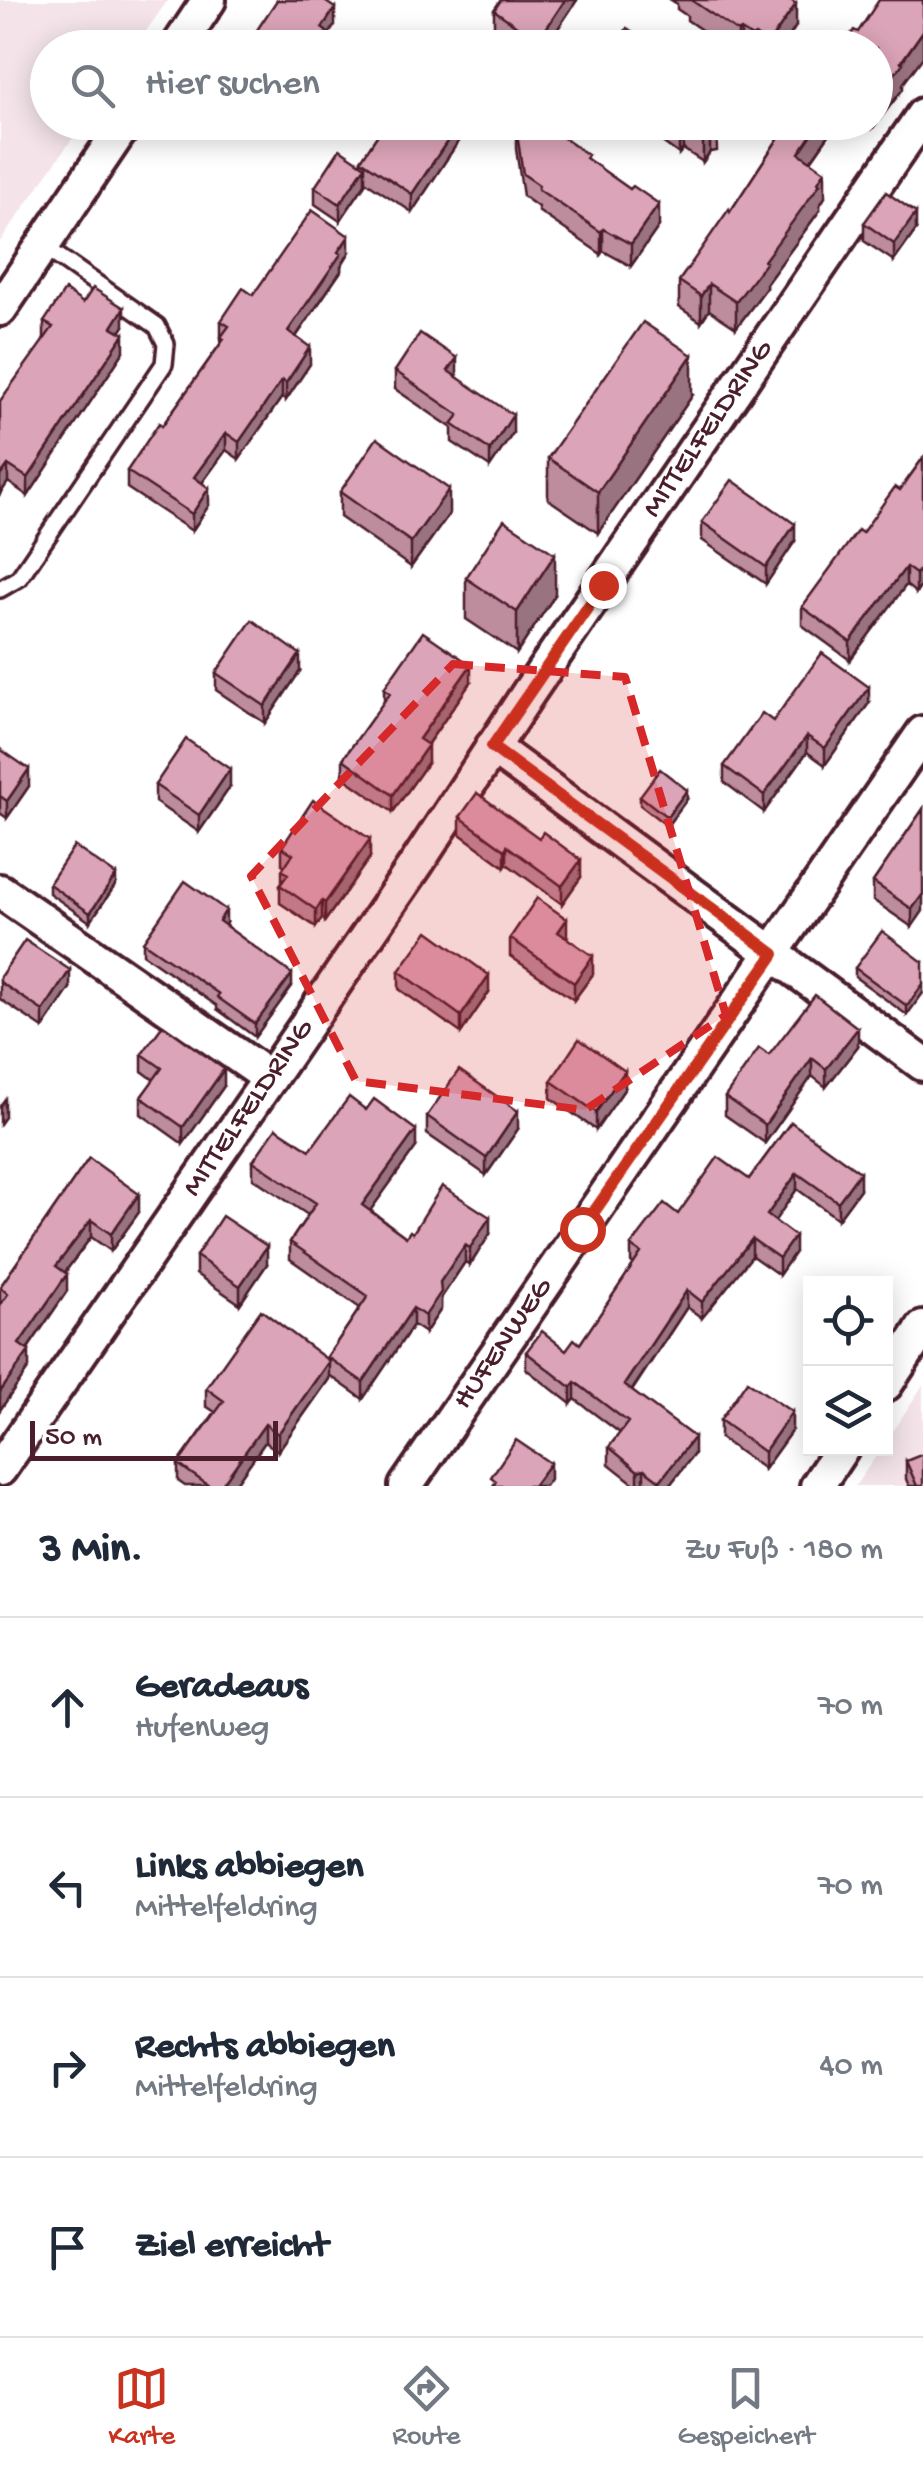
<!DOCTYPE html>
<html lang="de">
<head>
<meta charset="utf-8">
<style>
	body { margin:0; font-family:"Gochi Hand",sans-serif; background:#f6f6f7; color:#1f2937 }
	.controls { position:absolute; right:30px; bottom:30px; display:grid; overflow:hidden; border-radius:0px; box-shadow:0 5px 25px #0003 }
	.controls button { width:90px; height:90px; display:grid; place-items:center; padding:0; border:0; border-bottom:2px solid #e0e1e3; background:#fff; color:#1f2937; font:50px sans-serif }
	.scale { position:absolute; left:30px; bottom:25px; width:248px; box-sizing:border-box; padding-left:10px; border:5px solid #4a1f2b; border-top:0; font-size:28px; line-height:35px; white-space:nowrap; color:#4a1f2b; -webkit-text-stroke:8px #fff; paint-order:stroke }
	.stop { position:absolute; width:30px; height:30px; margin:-22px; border:8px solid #c8321e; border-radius:50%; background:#fff }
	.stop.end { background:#c8321e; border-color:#fff; box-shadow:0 2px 10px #0008 }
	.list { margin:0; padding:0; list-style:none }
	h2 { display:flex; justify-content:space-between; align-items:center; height:130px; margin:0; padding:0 40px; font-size:42px }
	h2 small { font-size:32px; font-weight:400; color:#747a83 }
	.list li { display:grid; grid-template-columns:65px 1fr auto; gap:30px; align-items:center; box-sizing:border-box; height:180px; padding:0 40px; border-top:2px solid #e0e1e3 }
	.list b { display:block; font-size:38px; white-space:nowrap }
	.list p { margin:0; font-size:32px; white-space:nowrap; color:#747a83 }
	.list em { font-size:32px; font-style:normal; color:#747a83 }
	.icon { flex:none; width:55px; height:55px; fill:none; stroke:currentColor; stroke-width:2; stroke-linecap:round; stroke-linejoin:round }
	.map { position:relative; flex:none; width:923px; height:1486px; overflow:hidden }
	.search { position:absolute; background:#fff; box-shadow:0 5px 25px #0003; left:30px; right:30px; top:30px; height:110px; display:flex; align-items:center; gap:25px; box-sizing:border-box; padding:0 35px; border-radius:55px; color:#747a83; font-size:38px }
	.sheet { height:850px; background:#fff }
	nav { display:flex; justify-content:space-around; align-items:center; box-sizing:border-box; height:140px; border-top:2px solid #e0e1e3; background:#fff; font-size:28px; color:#747a83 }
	nav a { display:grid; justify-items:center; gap:5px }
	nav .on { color:#c8321e }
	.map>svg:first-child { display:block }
</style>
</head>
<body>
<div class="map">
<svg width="923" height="1486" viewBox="0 0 923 1486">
	<rect width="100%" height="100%" fill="#fff"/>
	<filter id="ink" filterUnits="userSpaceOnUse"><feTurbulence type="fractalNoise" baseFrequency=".01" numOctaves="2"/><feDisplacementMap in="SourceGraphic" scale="20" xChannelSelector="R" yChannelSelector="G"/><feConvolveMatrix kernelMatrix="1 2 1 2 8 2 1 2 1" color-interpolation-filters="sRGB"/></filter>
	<g filter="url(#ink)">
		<!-- built -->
		<path fill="#f4e4ea" d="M 0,0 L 168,0 L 135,47 L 48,48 L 48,122 L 83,123 L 0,242 Z
			M 923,1385 L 923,1486 L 855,1486 L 881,1449 L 886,1448 L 886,1441 Z"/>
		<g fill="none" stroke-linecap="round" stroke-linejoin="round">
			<defs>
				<path id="lane" d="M 0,589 L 19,578 L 164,364 L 166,344 L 157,326 L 43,246"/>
				<g id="street">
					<path d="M 177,48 L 209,0"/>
					<path d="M 0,309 L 126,122"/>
					<path d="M 492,747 L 923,1064"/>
					<path d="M 0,891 L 270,1078"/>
					<path d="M 886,1384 L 923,1328"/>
					<path id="s1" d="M 0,1469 L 270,1078 L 417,863 L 529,692 L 923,115"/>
					<path id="s2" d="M 406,1486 L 923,733"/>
					<path d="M 817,1486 L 842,1448"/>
				</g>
			</defs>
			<!-- lane casing -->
			<use href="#lane" stroke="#4a1f2b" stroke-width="22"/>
			<!-- street casing -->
			<use href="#street" stroke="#4a1f2b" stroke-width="40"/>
			<!-- lane -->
			<use href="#lane" stroke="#fff" stroke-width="15"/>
			<!-- street -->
			<use href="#street" stroke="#fff" stroke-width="32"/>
		</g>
		<!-- wall -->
		<path fill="#bd8d9e" stroke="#4a1f2b" stroke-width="2.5" d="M 501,0 L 577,0 L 545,48 L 523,48 L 494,27 L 494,10 Z
			M 671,0 L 791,0 L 796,26 L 782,48 L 728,48 L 687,20 L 687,16 L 677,9 L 677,4 Z
			M 634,122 L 716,122 L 717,151 L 710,152 L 703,162 L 683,149 L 679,154 Z
			M 781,122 L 838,122 L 811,161 L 825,197 L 820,205 L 820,210 L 766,284 L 766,288 L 736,328 L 709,310 L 701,322 L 679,307 L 679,281 L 730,212 L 781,134 Z
			M 516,127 L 588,160 L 659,226 L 631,266 L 603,251 L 601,254 L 538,211 L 538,207 L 523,196 L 516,149 Z
			M 458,142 L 412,212 L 365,181 L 365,184 L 340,221 L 315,204 L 315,187 L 361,163 L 361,160 Z
			M 864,223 L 916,230 L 894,261 L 864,241 Z
			M 349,253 L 341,266 L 341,271 L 296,337 L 310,364 L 286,400 L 282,397 L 239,459 L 226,450 L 202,483 L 209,505 L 192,531 L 127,488 L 127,471 L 162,426 L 221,343 L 221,321 L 253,295 Z
			M 83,303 L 124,326 L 120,332 L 124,351 L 28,496 L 8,482 L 0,494 L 44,338 L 44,322 Z
			M 395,371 L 457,375 L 456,376 L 513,433 L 490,467 L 452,442 L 452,428 L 395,389 Z
			M 692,396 L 598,533 L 548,499 L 548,458 Z
			M 923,458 L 923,583 L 916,593 L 906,585 L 850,660 L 802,625 L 802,607 L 900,490 Z
			M 340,492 L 449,514 L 411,567 L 340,517 Z
			M 702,522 L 795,541 L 766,584 L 702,540 Z
			M 466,578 L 555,595 L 517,653 L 466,619 Z
			M 300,671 L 265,723 L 216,690 L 216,673 Z
			M 471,682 L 427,745 L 428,762 L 393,812 L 343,777 L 343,759 L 384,702 L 384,688 Z
			M 869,703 L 825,765 L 807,752 L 764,812 L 724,782 L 724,766 Z
			M 0,749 L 29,786 L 7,818 L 0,813 Z
			M 155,785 L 230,787 L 199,832 L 155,802 Z
			M 640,796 L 687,799 L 667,826 L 640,805 Z
			M 923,809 L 912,927 L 873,900 L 873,882 Z
			M 460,817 L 581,877 L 562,904 L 507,864 L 505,867 L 460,834 Z
			M 282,847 L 370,857 L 325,921 L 322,918 L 316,927 L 280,903 L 280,885 L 282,882 L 282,870 L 285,866 L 282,864 Z
			M 49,884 L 116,884 L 90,922 L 49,893 Z
			M 226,923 L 225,925 L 292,986 L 255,1037 L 217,1009 L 217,1006 L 143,954 L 143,942 Z
			M 567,937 L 566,938 L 593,974 L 574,1000 L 510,956 L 510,938 Z
			M 923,962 L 907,1015 L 855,977 L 855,968 Z
			M 399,971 L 489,992 L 461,1033 L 399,989 Z
			M 0,977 L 70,988 L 43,1028 L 0,999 Z
			M 858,1046 L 826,1087 L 812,1076 L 765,1143 L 725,1115 L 725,1097 L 769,1055 Z
			M 142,1054 L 224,1086 L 183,1144 L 141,1114 L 141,1097 L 154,1080 L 142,1071 Z
			M 551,1081 L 625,1088 L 596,1130 L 551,1098 Z
			M 427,1116 L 518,1129 L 486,1175 L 427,1134 Z
			M 791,1122 L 860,1189 L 838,1219 L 797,1189 L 774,1221 L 795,1252 L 779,1275 L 752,1256 L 702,1318 L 687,1307 L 632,1391 L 694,1454 L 669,1486 L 637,1486 L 609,1464 L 609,1447 L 620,1433 L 575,1399 L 571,1404 L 526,1369 L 526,1352 L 566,1350 L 580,1344 L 634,1264 L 631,1262 L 631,1246 L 678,1214 L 749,1179 Z
			M 416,1147 L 370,1210 L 406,1237 L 413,1233 L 490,1234 L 470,1265 L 465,1262 L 441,1298 L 441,1309 L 425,1333 L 413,1325 L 363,1399 L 329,1375 L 329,1379 L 278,1451 L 265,1442 L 234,1486 L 185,1486 L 178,1481 L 178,1464 L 215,1412 L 206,1406 L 206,1388 L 327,1359 L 327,1357 L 360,1308 L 290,1259 L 290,1242 L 308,1215 L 253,1178 L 253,1161 L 310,1150 Z
			M 89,1158 L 139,1212 L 111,1251 L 91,1237 L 65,1272 L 67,1291 L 27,1350 L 29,1368 L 0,1410 L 0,1287 Z
			M 196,1256 L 267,1264 L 240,1304 L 196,1274 Z
			M 720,1420 L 792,1430 L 764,1469 L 720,1438 Z
			M 906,1461 L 923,1486 L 909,1486 L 906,1479 Z"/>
		<!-- shaded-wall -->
		<path fill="#9a7381" stroke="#4a1f2b" stroke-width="2.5" d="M 565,0 L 577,0 L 545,48 L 538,48 L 538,41 Z
			M 796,4 L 796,26 L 782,48 L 768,48 L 768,44 Z
			M 335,8 L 335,25 L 327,37 L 327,48 L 317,48 L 322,28 Z
			M 741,30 L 741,48 L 738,48 L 738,32 Z
			M 923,31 L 923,57 L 903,84 L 903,89 L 873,128 L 873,122 L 876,122 L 876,100 Z
			M 755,35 L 755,48 L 752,48 L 752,37 Z
			M 820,122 L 838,122 L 807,166 L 799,153 Z
			M 458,125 L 458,142 L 412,212 L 412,194 Z
			M 683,126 L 683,149 L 679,154 L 679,132 Z
			M 710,129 L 710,152 L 703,162 L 703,139 Z
			M 365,166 L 365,184 L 340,221 L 340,204 Z
			M 825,171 L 825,197 L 820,205 L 820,210 L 766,284 L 766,288 L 736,328 L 736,302 Z
			M 659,204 L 659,226 L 631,266 L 631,244 Z
			M 916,213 L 916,230 L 894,261 L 894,244 Z
			M 603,229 L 603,251 L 601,254 L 601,232 Z
			M 349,236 L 349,253 L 341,266 L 341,271 L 288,348 L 288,331 Z
			M 709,284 L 709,310 L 701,322 L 701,296 Z
			M 124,308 L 124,326 L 112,344 L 112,327 Z
			M 124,334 L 124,351 L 28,496 L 28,478 Z
			M 310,347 L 310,364 L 286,400 L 286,383 Z
			M 692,355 L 692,396 L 598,533 L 598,492 Z
			M 457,358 L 457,375 L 448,388 L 448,371 Z
			M 282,380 L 282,397 L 239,459 L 239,442 Z
			M 513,415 L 513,433 L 490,467 L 490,450 Z
			M 226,433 L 226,450 L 194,494 L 194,477 Z
			M 8,465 L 8,482 L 0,494 L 0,476 Z
			M 209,488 L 209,505 L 192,531 L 192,514 Z
			M 449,489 L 449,514 L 411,567 L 411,542 Z
			M 795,524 L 795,541 L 766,584 L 766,567 Z
			M 555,554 L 555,595 L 517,653 L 517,612 Z
			M 923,565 L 923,583 L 916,593 L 916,574 Z
			M 906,567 L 906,585 L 850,660 L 850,642 Z
			M 300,654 L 300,671 L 265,723 L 265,706 Z
			M 471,665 L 471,682 L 419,756 L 419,739 Z
			M 869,687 L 869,703 L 825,765 L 825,748 Z
			M 807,736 L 807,752 L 764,812 L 764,795 Z
			M 428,745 L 428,762 L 393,812 L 393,795 Z
			M 29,769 L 29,786 L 7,818 L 7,801 Z
			M 230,769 L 230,787 L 199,832 L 199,815 Z
			M 687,790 L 687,799 L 667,826 L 667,817 Z
			M 370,839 L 370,857 L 325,921 L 325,903 Z
			M 507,846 L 507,864 L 505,867 L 505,850 Z
			M 581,860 L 581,877 L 562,904 L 562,886 Z
			M 116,875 L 116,884 L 90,922 L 90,913 Z
			M 923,894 L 923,911 L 912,927 L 912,909 Z
			M 322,901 L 322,918 L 316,927 L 316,910 Z
			M 226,910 L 226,923 L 219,934 L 219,921 Z
			M 567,919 L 567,937 L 558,949 L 558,932 Z
			M 593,956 L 593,974 L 574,1000 L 574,983 Z
			M 70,970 L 70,988 L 43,1028 L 43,1011 Z
			M 292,974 L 292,986 L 255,1037 L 255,1024 Z
			M 489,975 L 489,992 L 461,1033 L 461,1016 Z
			M 923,984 L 923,993 L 907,1015 L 907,1006 Z
			M 858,1028 L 858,1046 L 826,1087 L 826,1069 Z
			M 812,1058 L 812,1076 L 765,1143 L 765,1125 Z
			M 224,1069 L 224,1086 L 183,1144 L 183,1127 Z
			M 625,1071 L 625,1088 L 596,1130 L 596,1112 Z
			M 5,1099 L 5,1117 L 0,1124 L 0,1106 Z
			M 518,1111 L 518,1129 L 486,1175 L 486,1158 Z
			M 416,1130 L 416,1147 L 362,1222 L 362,1205 Z
			M 860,1172 L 860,1189 L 838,1219 L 838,1202 Z
			M 797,1173 L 797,1189 L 767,1232 L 767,1215 Z
			M 139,1194 L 139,1212 L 111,1251 L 111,1234 Z
			M 490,1217 L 490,1234 L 470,1265 L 470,1248 Z
			M 91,1220 L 91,1237 L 56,1284 L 56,1266 Z
			M 795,1236 L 795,1252 L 779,1275 L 779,1258 Z
			M 752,1239 L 752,1256 L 702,1318 L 702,1302 Z
			M 465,1245 L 465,1262 L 441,1298 L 441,1309 L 425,1333 L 425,1316 L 440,1282 Z
			M 267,1246 L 267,1264 L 240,1304 L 240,1286 Z
			M 67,1274 L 67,1291 L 19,1361 L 19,1344 Z
			M 687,1290 L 687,1307 L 624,1402 L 624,1385 Z
			M 413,1308 L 413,1325 L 363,1399 L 363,1382 Z
			M 29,1351 L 29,1368 L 0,1410 L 0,1392 Z
			M 329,1361 L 329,1379 L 278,1451 L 278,1434 Z
			M 575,1382 L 575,1399 L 571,1404 L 571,1387 Z
			M 792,1412 L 792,1430 L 764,1469 L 764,1452 Z
			M 265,1424 L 265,1442 L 234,1486 L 221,1486 Z
			M 694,1437 L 694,1454 L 669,1486 L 660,1486 L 660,1481 Z
			M 550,1463 L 550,1479 L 545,1486 L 533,1486 Z
			M 644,1469 L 644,1486 L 638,1486 L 638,1471 Z"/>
		<!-- building -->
		<path fill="#dca4b8" stroke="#4a1f2b" stroke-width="2.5" d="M 277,0 L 323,0 L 335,8 L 322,28 L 327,32 L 317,48 L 245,48 Z
			M 501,0 L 565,0 L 538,41 L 494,10 Z
			M 691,0 L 791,0 L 796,4 L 768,44 L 755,35 L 752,37 L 741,30 L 738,32 Z
			M 879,0 L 923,0 L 923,31 L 901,62 L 903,63 L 876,100 L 876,48 L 841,48 L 854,30 L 858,32 Z
			M 627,28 L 640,37 L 644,35 L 662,48 L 614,48 Z
			M 386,122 L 455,122 L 458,125 L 412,194 L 361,160 Z
			M 526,122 L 541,122 L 588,155 L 586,158 L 630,189 L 633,186 L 659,204 L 631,244 L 603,229 L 601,232 L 538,189 L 539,185 L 523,174 L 516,127 L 523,126 Z
			M 666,122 L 716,122 L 717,128 L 710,129 L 703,139 L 683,126 L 679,132 Z
			M 789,122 L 820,122 L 799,153 L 825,171 L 818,182 L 820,184 L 764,261 L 766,262 L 736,302 L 709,284 L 701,296 L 679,281 L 729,209 L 730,212 Z
			M 340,149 L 365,166 L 340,204 L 315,187 Z
			M 886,192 L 916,213 L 894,244 L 864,223 Z
			M 312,210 L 349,236 L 338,252 L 341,254 L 288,331 L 310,347 L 286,383 L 282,380 L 239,442 L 226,433 L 194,477 L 209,488 L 192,514 L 127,471 L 159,423 L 162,426 L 224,339 L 221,337 L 229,326 L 221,321 L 243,288 L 253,295 Z
			M 93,288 L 124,308 L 112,327 L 124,334 L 28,478 L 8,465 L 0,476 L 0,401 L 53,327 L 44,322 L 65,290 L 83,303 Z
			M 643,322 L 692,355 L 598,492 L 548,458 Z
			M 420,333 L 457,358 L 448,371 L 513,415 L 490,450 L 452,424 L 459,415 L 395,371 Z
			M 377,438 L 449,489 L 411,542 L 340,492 Z
			M 923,458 L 923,565 L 916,574 L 906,567 L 850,642 L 802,607 L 858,530 L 862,533 L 895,487 L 900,490 Z
			M 732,480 L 795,524 L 766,567 L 702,522 Z
			M 504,520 L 555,554 L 517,612 L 466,578 Z
			M 252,620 L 300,654 L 265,706 L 216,673 Z
			M 423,632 L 471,665 L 419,739 L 428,745 L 393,795 L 343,759 L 390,693 L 384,688 Z
			M 822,653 L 869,687 L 825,748 L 807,736 L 764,795 L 724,766 L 762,713 L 773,721 Z
			M 186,739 L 230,769 L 199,815 L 155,785 Z
			M 0,749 L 29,769 L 7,801 L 0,796 Z
			M 660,769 L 687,790 L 667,817 L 640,796 Z
			M 477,793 L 539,838 L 543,832 L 581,860 L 562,886 L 507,846 L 505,850 L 460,817 Z
			M 313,800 L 370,839 L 325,903 L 322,901 L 316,910 L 280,885 L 288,874 L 282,870 L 293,854 L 282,847 Z
			M 923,809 L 923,894 L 912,909 L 873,882 Z
			M 74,846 L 116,875 L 90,913 L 49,884 Z
			M 185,881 L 226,910 L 219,921 L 292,974 L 255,1024 L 217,997 L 219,994 L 143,942 Z
			M 537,898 L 567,919 L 558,932 L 593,956 L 574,983 L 510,938 Z
			M 428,931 L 489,975 L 461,1016 L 399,971 Z
			M 882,931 L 923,962 L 923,984 L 907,1006 L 855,968 Z
			M 25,940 L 70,970 L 43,1011 L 0,982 L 0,977 Z
			M 815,995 L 858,1028 L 826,1069 L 812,1058 L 765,1125 L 725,1097 L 759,1048 L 769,1055 Z
			M 163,1025 L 224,1069 L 183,1127 L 141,1097 L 162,1068 L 142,1054 Z
			M 579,1039 L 625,1071 L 596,1112 L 551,1081 Z
			M 459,1070 L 518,1111 L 486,1158 L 427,1116 Z
			M 349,1097 L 366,1110 L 374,1099 L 416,1130 L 362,1205 L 406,1237 L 410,1231 L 413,1233 L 442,1186 L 490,1217 L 470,1248 L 465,1245 L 440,1282 L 441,1292 L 425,1316 L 413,1308 L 363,1382 L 327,1357 L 368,1296 L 290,1242 L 316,1203 L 253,1161 L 276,1128 L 310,1150 Z
			M 791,1122 L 860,1172 L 838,1202 L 797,1173 L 767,1215 L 795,1236 L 779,1258 L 752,1239 L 702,1302 L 687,1290 L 624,1385 L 694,1437 L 660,1481 L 644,1469 L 638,1471 L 609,1447 L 628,1422 L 575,1382 L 571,1387 L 526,1352 L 542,1331 L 566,1350 L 574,1339 L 580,1344 L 641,1253 L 631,1246 L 664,1203 L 678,1214 L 718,1157 L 749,1179 Z
			M 89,1158 L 139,1194 L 111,1234 L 91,1220 L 56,1266 L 67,1274 L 19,1344 L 29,1351 L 0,1392 L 0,1305 L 8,1294 L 0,1287 Z
			M 222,1216 L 267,1246 L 240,1286 L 196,1256 Z
			M 261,1310 L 329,1361 L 278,1434 L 265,1424 L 221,1486 L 209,1486 L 178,1464 L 224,1401 L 206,1388 Z
			M 747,1381 L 792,1412 L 764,1452 L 720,1420 Z
			M 516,1440 L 550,1463 L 533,1486 L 493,1486 L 496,1481 L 491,1477 Z
			M 923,1454 L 923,1486 L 917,1486 L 906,1461 Z"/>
	</g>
	<g fill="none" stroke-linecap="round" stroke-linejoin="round" filter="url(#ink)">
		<!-- route -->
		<path stroke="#c8321e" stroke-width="12" d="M 582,1229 L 774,954 L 492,747 L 603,585"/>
	</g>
	<!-- marked area -->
	<path fill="#d62828" fill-opacity="0.2" stroke="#d62828" stroke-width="8" stroke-dasharray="20 12" stroke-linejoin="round" d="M 453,664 L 625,677 L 726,1015 L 585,1110 L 356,1081 L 251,876 Z"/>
	<g text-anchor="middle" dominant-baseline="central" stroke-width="8" stroke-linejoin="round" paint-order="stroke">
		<!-- street labels -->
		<g font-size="30" fill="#4a1f2b" stroke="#fff">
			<text stroke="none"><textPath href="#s1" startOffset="1258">MITTELFELDRING</textPath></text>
			<text stroke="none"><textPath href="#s1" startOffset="438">MITTELFELDRING</textPath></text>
			<text stroke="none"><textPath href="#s2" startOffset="172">HUFENWEG</textPath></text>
		</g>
	</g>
</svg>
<div class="controls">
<button><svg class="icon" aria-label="locate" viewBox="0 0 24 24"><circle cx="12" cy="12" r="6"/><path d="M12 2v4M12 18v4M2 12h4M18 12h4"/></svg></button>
<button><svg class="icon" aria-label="layers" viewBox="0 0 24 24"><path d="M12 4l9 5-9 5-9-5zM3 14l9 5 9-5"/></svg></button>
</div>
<div class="scale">50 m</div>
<div class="stop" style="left:582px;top:1229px"></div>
<div class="stop end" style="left:603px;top:585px"></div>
<div class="search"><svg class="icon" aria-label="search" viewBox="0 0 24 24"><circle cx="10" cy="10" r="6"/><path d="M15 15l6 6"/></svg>Hier suchen</div>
</div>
<section class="sheet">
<h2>3 Min.<small>Zu Fuß · 180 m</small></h2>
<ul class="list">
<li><svg class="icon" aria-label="ahead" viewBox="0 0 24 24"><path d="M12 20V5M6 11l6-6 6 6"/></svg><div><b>Geradeaus</b><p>Hufenweg</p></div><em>70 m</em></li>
<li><svg class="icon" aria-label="left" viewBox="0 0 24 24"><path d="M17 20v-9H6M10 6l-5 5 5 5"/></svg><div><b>Links abbiegen</b><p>Mittelfeldring</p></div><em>70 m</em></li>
<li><svg class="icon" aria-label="right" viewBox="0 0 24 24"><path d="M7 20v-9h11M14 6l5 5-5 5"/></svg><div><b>Rechts abbiegen</b><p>Mittelfeldring</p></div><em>40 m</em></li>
<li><svg class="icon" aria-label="arrive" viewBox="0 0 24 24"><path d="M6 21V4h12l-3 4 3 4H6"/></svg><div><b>Ziel erreicht</b></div></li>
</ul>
</section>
<nav>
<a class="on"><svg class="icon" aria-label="map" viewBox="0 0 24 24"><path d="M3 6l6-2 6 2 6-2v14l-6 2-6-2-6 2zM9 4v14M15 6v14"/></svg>Karte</a>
<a><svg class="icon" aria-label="directions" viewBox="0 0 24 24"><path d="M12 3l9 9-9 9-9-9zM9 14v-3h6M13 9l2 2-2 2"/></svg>Route</a>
<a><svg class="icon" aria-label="saved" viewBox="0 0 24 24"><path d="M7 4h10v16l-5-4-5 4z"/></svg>Gespeichert</a>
</nav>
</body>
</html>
